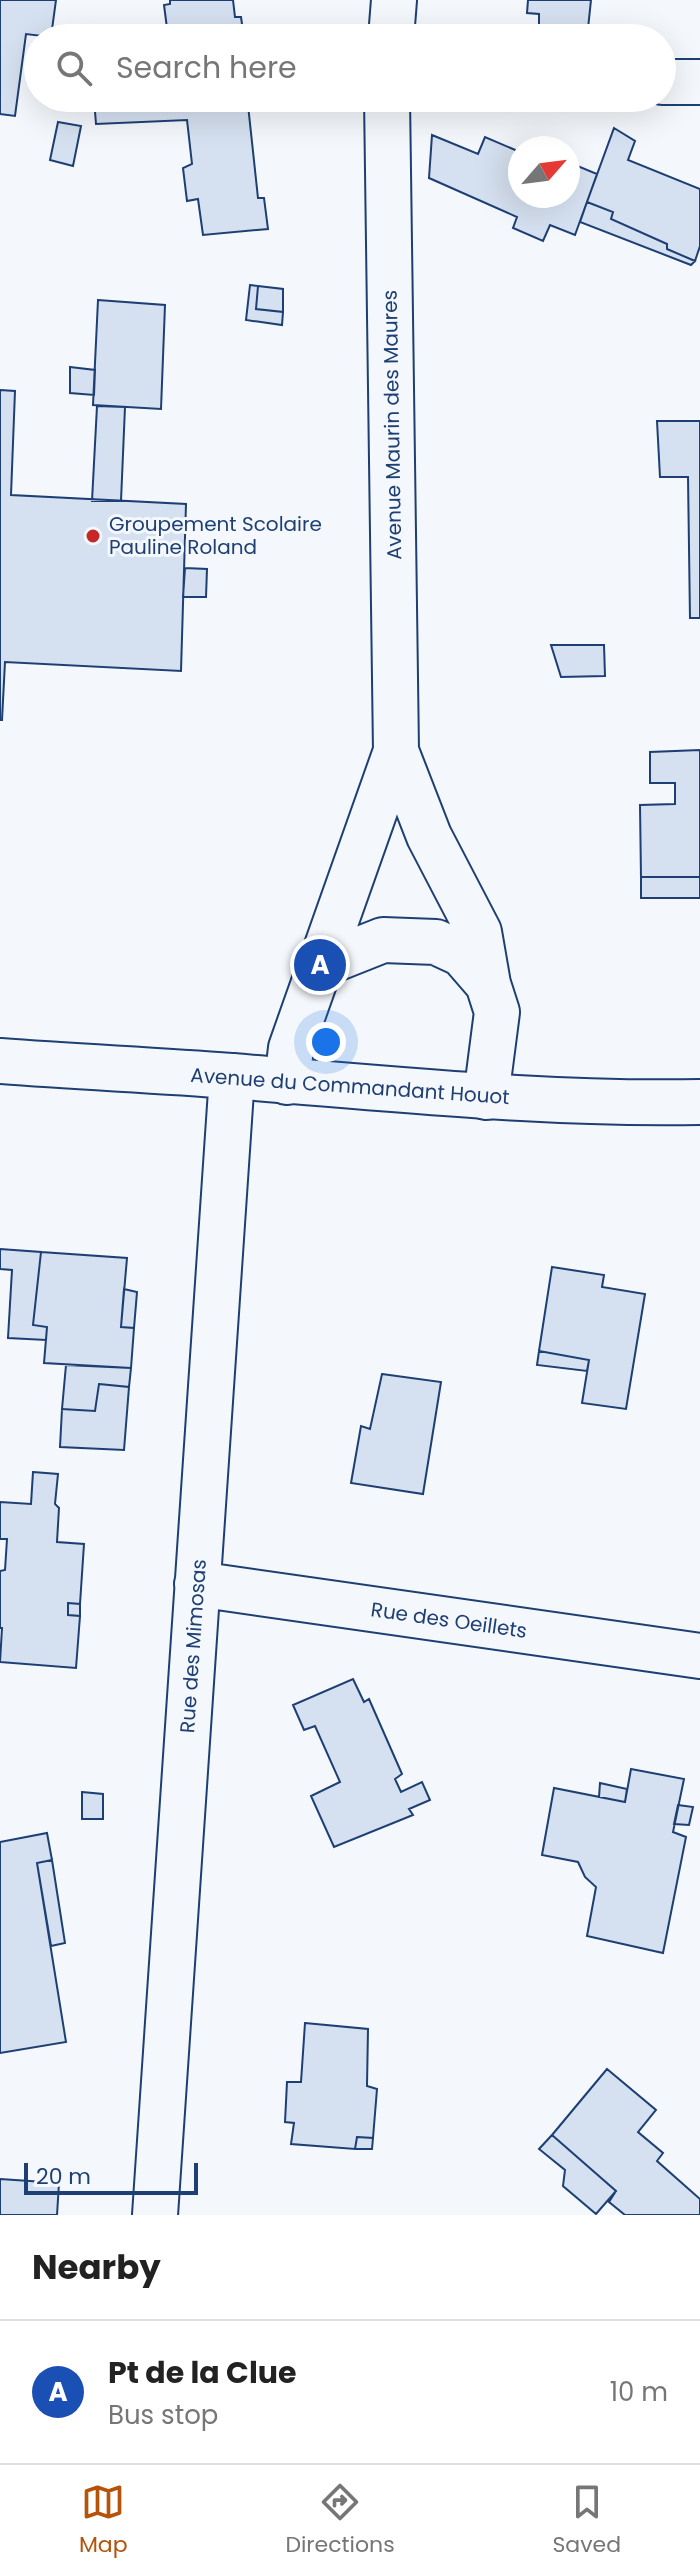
<!DOCTYPE html>
<html lang="en">
<head>
<meta charset="utf-8">
<style>
	body { margin:0; font-family:Poppins,sans-serif; background:#f6f6f6; color:#222 }
	.compass { position:absolute; left:508px; top:136px; width:72px; height:72px; border-radius:50%; background:#fff; box-shadow:0 8px 32px #0002; rotate:62deg }
	.scale { position:absolute; left:24px; bottom:20px; width:174px; box-sizing:border-box; padding-left:8px; border:4px solid #1d3f73; border-top:0; font-size:22px; line-height:28px; white-space:nowrap; color:#1d3f73; -webkit-text-stroke:6px #f4f7fb; paint-order:stroke }
	.you { position:absolute; left:326px; top:1042px; width:28px; height:28px; margin:-20px; border:6px solid #fff; border-radius:50%; background:#1a73e8; box-shadow:0 0 0 12px #1a73e833 }
	.badge { display:grid; place-items:center; width:52px; height:52px; border-radius:50%; background:#b45309; color:#fff; font-size:26px; font-weight:700 }
	.pin { position:absolute; translate:-50% -50%; border:4px solid #fff; box-shadow:0 2px 8px #0006 }
	.list { margin:0; padding:0; list-style:none }
	h2 { display:flex; justify-content:space-between; align-items:center; height:104px; margin:0; padding:0 32px; font-size:34px }
	h2 small { font-size:26px; font-weight:400; color:#767676 }
	.list li { display:grid; grid-template-columns:52px 1fr auto; gap:24px; align-items:center; box-sizing:border-box; height:144px; padding:0 32px; border-top:2px solid #e0e0e0 }
	.list b { display:block; font-size:30px; white-space:nowrap }
	.list p { margin:0; font-size:26px; white-space:nowrap; color:#767676 }
	.list em { font-size:26px; font-style:normal; color:#767676 }
	.icon { flex:none; width:44px; height:44px; fill:none; stroke:currentColor; stroke-width:2; stroke-linecap:round; stroke-linejoin:round }
	.map { position:relative; flex:none; width:700px; height:2215px; overflow:hidden }
	.search { position:absolute; background:#fff; box-shadow:0 8px 32px #0002; left:24px; right:24px; top:24px; height:88px; display:flex; align-items:center; gap:20px; box-sizing:border-box; padding:0 28px; border-radius:44px; color:#767676; font-size:30px }
	.sheet { height:248px; background:#fff }
	nav { display:flex; justify-content:space-around; align-items:center; box-sizing:border-box; height:112px; border-top:2px solid #e0e0e0; background:#fff; font-size:22px; color:#767676 }
	nav a { display:grid; justify-items:center; gap:4px }
	nav .on { color:#b45309 }
	.map>svg:first-child { display:block }
</style>
</head>
<body>
<div class="map">
<svg width="700" height="2215" viewBox="0 0 700 2215">
	<rect width="100%" height="100%" fill="#f4f7fb"/>
	<!-- building -->
	<path fill="#d5e0f0" stroke="#1d3f73" stroke-width="2" d="M 0,0 L 56,0 L 51,37 L 26,34 L 15,116 L 0,114 Z
		M 170,0 L 233,0 L 235,17 L 241,17 L 244,38 L 168,36 L 164,5 L 170,4 Z
		M 528,0 L 591,0 L 587,38 L 539,36 L 539,14 L 527,13 Z
		M 108,98 L 228,98 L 229,107 L 248,105 L 258,198 L 264,198 L 268,229 L 203,235 L 198,199 L 187,201 L 183,168 L 192,164 L 187,120 L 96,124 L 94,99 Z
		M 58,122 L 81,126 L 73,166 L 50,160 Z
		M 614,128 L 635,141 L 628,160 L 700,189 L 700,246 L 695,261 L 667,249 L 667,244 L 611,219 L 613,212 L 587,202 Z
		M 432,135 L 478,154 L 485,137 L 520,152 L 520,196 L 568,196 L 568,162 L 597,174 L 575,235 L 550,225 L 543,241 L 513,228 L 517,217 L 429,178 Z
		M 587,202 L 613,212 L 611,219 L 667,244 L 667,249 L 695,261 L 691,265 L 580,222 Z
		M 250,285 L 258,286 L 256,309 L 283,312 L 282,325 L 246,320 Z
		M 258,286 L 283,289 L 283,312 L 256,309 Z
		M 98,300 L 165,305 L 161,409 L 93,405 Z
		M 70,367 L 95,370 L 94,395 L 70,393 Z
		M 0,390 L 15,391 L 11,495 L 186,504 L 181,671 L 5,662 L 2,720 L 0,720 Z
		M 97,406 L 125,407 L 121,501 L 92,501 Z
		M 657,421 L 700,421 L 700,618 L 690,618 L 688,477 L 660,477 Z
		M 185,568 L 207,569 L 206,597 L 183,597 Z
		M 551,645 L 604,645 L 605,676 L 561,677 Z
		M 700,750 L 700,877 L 641,877 L 640,805 L 675,804 L 675,783 L 650,783 L 650,752 Z
		M 641,877 L 700,877 L 700,898 L 641,898 Z
		M 0,1249 L 41,1252 L 33,1325 L 47,1327 L 46,1340 L 8,1338 L 12,1270 L 0,1269 Z
		M 41,1252 L 127,1258 L 121,1327 L 134,1328 L 131,1368 L 44,1363 L 47,1327 L 33,1325 Z
		M 552,1267 L 604,1275 L 602,1287 L 645,1294 L 626,1409 L 582,1403 L 589,1360 L 539,1351 Z
		M 124,1289 L 137,1292 L 134,1328 L 121,1327 Z
		M 539,1351 L 589,1360 L 587,1371 L 537,1365 Z
		M 66,1365 L 131,1368 L 129,1387 L 99,1384 L 95,1411 L 62,1409 Z
		M 382,1374 L 441,1382 L 423,1494 L 351,1483 L 361,1426 L 370,1429 Z
		M 99,1384 L 129,1387 L 124,1450 L 60,1447 L 62,1409 L 95,1411 Z
		M 33,1472 L 58,1474 L 55,1504 L 59,1508 L 57,1542 L 84,1544 L 80,1604 L 68,1603 L 68,1615 L 80,1616 L 76,1668 L 0,1662 L 2,1628 L 0,1628 L 0,1571 L 5,1570 L 7,1539 L 0,1539 L 0,1502 L 31,1504 Z
		M 68,1603 L 80,1604 L 80,1616 L 68,1615 Z
		M 353,1679 L 364,1702 L 369,1699 L 402,1774 L 395,1779 L 401,1792 L 422,1782 L 430,1800 L 409,1809 L 413,1815 L 334,1847 L 311,1796 L 340,1782 L 315,1726 L 304,1730 L 293,1705 Z
		M 631,1769 L 684,1779 L 673,1832 L 686,1837 L 663,1953 L 587,1936 L 596,1887 L 585,1877 L 578,1862 L 542,1855 L 554,1788 L 625,1802 Z
		M 600,1783 L 627,1789 L 625,1802 L 599,1797 Z
		M 82,1792 L 103,1794 L 103,1819 L 82,1819 Z
		M 678,1805 L 693,1807 L 689,1825 L 674,1824 Z
		M 47,1833 L 52,1860 L 37,1863 L 66,2042 L 0,2053 L 0,1842 Z
		M 52,1860 L 65,1943 L 51,1946 L 37,1863 Z
		M 305,2023 L 368,2029 L 367,2086 L 377,2089 L 373,2138 L 357,2137 L 355,2149 L 291,2144 L 294,2123 L 285,2122 L 287,2082 L 301,2082 Z
		M 607,2069 L 656,2110 L 638,2132 L 663,2153 L 657,2161 L 700,2199 L 700,2215 L 625,2215 L 609,2202 L 616,2191 L 552,2135 Z
		M 552,2135 L 616,2191 L 596,2214 L 563,2186 L 565,2170 L 539,2149 Z
		M 357,2137 L 373,2138 L 372,2149 L 355,2149 Z
		M 0,2179 L 59,2183 L 57,2215 L 0,2215 Z"/>
	<g fill="none" stroke-linecap="round" stroke-linejoin="round">
		<defs>
			<path id="minor" d="M 391,38 L 394,0
				M 662,82 L 700,82
				M 396,751 L 429,836 L 479,932 L 488,984
				M 320,965 L 383,940 L 436,942 L 462,954 L 488,984 L 497,1012 L 486,1097
				M 287,1082 L 291,1048 L 396,751 L 387,98
				M 197,1584 L 700,1656
				M 155,2215 L 232,1076"/>
			<path id="major" d="M 0,1061 C 77,1067 154,1070 231,1076 C 387,1088 543,1105 700,1102"/>
		</defs>
		<!-- minor casing -->
		<use href="#minor" stroke="#1d3f73" stroke-width="48"/>
		<!-- major casing -->
		<use href="#major" stroke="#1d3f73" stroke-width="48"/>
		<!-- minor -->
		<use href="#minor" stroke="#f4f7fb" stroke-width="44"/>
		<!-- major -->
		<use href="#major" stroke="#f4f7fb" stroke-width="44"/>
	</g>
	<!-- markers -->
	<circle fill="#c62828" stroke="#f4f7fb" stroke-width="3" cx="93" cy="536" r="8"/>
	<g text-anchor="middle" dominant-baseline="central" stroke-width="6" stroke-linejoin="round" paint-order="stroke">
		<!-- street labels -->
		<g font-size="20" fill="#1d3f73" stroke="#f4f7fb">
			<text transform="translate(392 425) rotate(-91)">Avenue Maurin des Maures</text>
			<text transform="translate(350 1086) rotate(4)">Avenue du Commandant Houot</text>
			<text transform="translate(449 1620) rotate(8)">Rue des Oeillets</text>
			<text transform="translate(193 1646) rotate(-86)">Rue des Mimosas</text>
		</g>
		<!-- poi labels -->
		<g font-size="20" fill="#1d3f73" stroke="#f4f7fb" text-anchor="start">
			<text x="109" y="524">Groupement Scolaire<tspan x="109" dy="23">Pauline Roland</tspan></text>
		</g>
	</g>
</svg>
<svg class="compass" viewBox="-18 -18 36 36"><path d="M0-13l5 13h-10z" fill="#e53935"/><path d="M0 13l5-13h-10z" fill="#767676"/></svg>
<div class="scale">20 m</div>
<div class="you"></div>
<div class="pin badge" style="left:320px;top:965px;background:#1a4fb4">A</div>
<div class="search"><svg class="icon" aria-label="search" viewBox="0 0 24 24"><circle cx="10" cy="10" r="6"/><path d="M15 15l6 6"/></svg>Search here</div>
</div>
<section class="sheet">
<h2>Nearby<small></small></h2>
<ul class="list">
<li><span class="badge" style="background:#1a4fb4">A</span><div><b>Pt de la Clue</b><p>Bus stop</p></div><em>10 m</em></li>
</ul>
</section>
<nav>
<a class="on"><svg class="icon" aria-label="map" viewBox="0 0 24 24"><path d="M3 6l6-2 6 2 6-2v14l-6 2-6-2-6 2zM9 4v14M15 6v14"/></svg>Map</a>
<a><svg class="icon" aria-label="directions" viewBox="0 0 24 24"><path d="M12 3l9 9-9 9-9-9zM9 14v-3h6M13 9l2 2-2 2"/></svg>Directions</a>
<a><svg class="icon" aria-label="saved" viewBox="0 0 24 24"><path d="M7 4h10v16l-5-4-5 4z"/></svg>Saved</a>
</nav>
</body>
</html>
